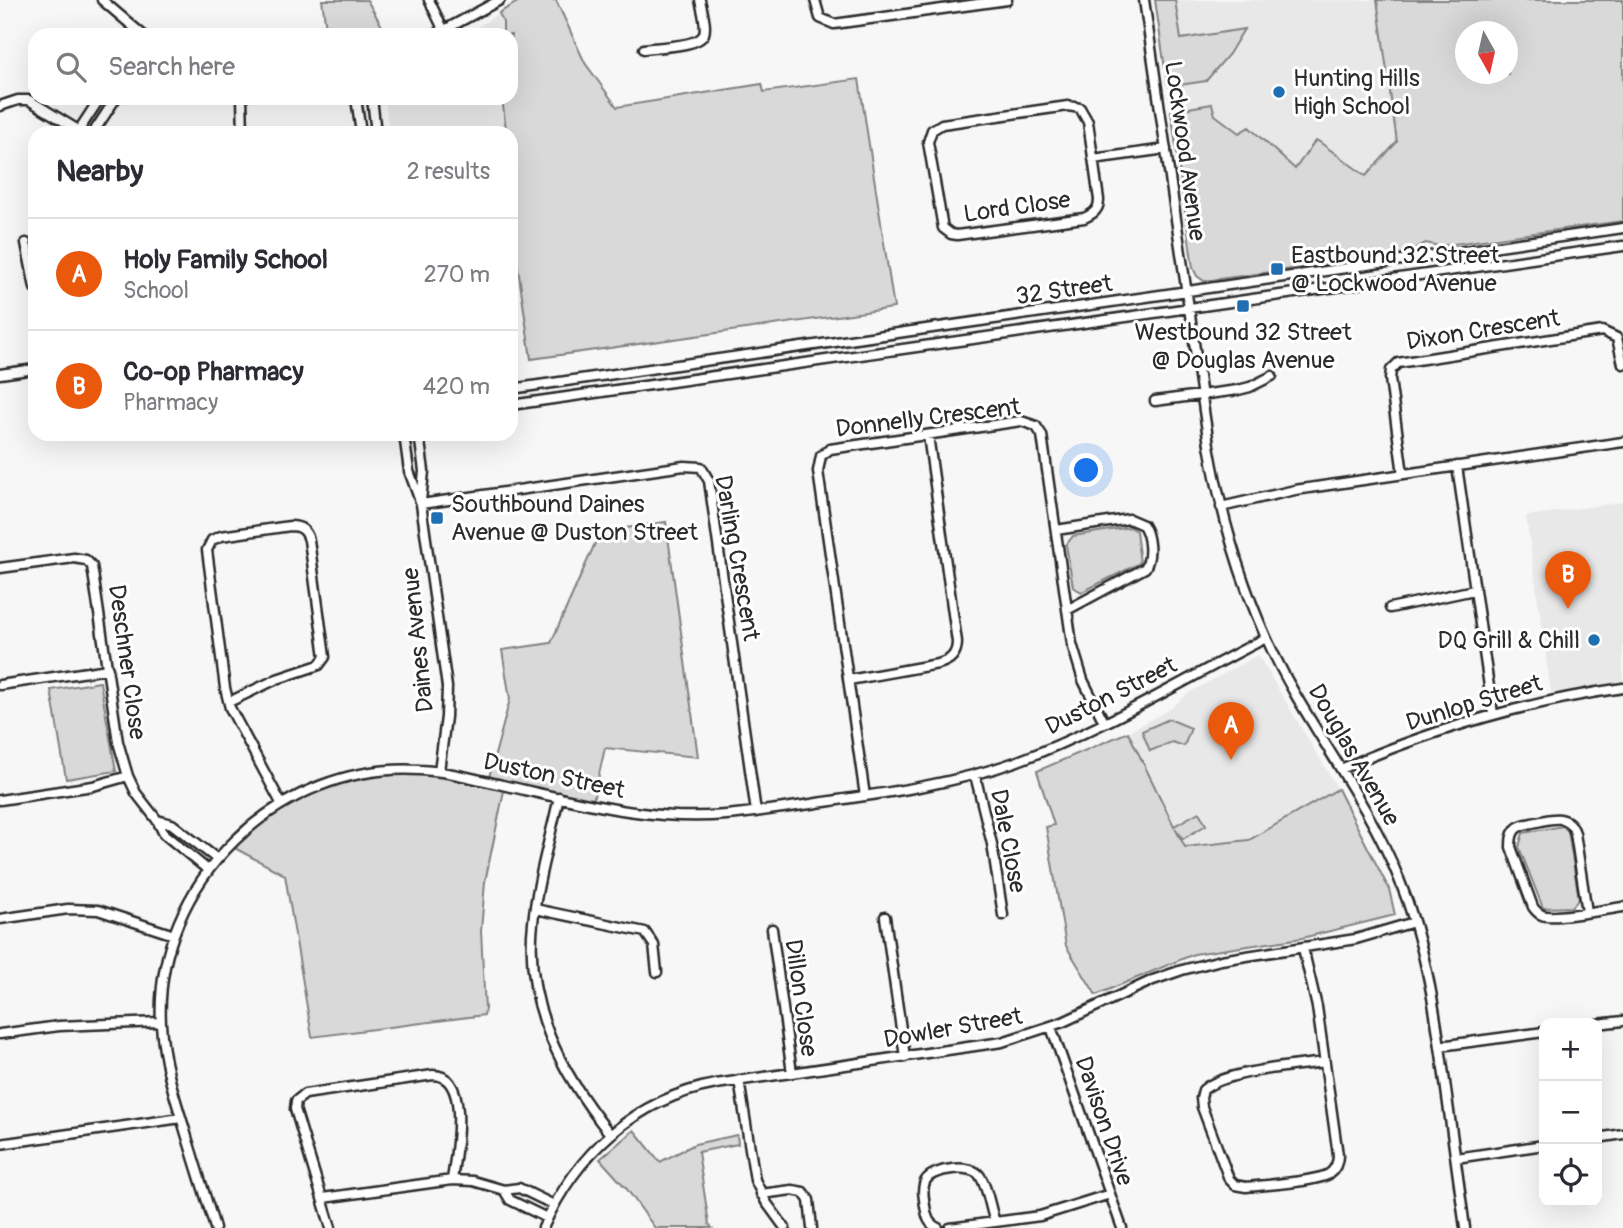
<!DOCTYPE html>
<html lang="en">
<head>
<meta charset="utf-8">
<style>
	body { margin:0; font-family:Pangolin,sans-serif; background:#f2f2f3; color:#2b2b33 }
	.controls { position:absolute; right:21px; bottom:21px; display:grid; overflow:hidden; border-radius:14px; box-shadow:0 7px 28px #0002 }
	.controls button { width:63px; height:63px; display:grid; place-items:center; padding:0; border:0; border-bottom:2px solid #e1e1e2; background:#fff; color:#2b2b33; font:35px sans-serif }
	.compass { position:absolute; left:1455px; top:21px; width:63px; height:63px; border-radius:50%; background:#fff; box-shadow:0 7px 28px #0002; rotate:172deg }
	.you { position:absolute; left:1087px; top:471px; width:24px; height:24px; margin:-18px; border:5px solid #fff; border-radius:50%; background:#1a73e8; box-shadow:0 0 0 10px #1a73e833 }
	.badge { display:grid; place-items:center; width:46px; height:46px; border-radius:50%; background:#ea580c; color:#fff; font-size:23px; font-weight:700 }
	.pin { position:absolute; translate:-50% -58px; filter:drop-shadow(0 2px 4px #0008) }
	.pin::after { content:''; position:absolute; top:37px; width:24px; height:21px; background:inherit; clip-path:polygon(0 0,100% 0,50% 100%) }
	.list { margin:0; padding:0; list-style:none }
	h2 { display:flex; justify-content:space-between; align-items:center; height:91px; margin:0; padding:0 28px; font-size:30px }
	h2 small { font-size:23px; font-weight:400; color:#7c7c81 }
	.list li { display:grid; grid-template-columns:46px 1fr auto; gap:21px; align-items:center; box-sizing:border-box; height:112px; padding:0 28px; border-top:2px solid #e1e1e2 }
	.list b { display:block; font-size:26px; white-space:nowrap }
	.list p { margin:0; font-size:23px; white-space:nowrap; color:#7c7c81 }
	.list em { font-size:23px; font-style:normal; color:#7c7c81 }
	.icon { flex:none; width:38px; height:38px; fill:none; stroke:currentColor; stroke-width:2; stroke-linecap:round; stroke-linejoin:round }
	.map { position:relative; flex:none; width:1623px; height:1228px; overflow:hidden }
	.search { position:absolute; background:#fff; box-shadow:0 7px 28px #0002; left:28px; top:28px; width:490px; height:77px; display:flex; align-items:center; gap:18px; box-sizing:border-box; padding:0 24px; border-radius:21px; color:#7c7c81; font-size:26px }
	.panel { position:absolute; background:#fff; box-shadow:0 7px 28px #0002; left:28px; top:126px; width:490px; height:315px; border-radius:21px }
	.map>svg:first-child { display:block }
</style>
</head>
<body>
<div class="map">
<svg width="1623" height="1228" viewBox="0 0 1623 1228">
	<rect width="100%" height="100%" fill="#f7f7f7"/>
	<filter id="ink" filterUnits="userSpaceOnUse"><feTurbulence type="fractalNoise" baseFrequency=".0143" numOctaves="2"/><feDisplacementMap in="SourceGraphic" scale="14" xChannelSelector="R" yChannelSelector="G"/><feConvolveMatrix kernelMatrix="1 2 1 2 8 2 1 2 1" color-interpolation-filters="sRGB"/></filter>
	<g filter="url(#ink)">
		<!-- built -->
		<path fill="#e8e8e8" d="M 1155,0 L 1377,0 L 1397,142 L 1365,177 L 1315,141 L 1295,170 L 1249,127 L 1239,133 L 1215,115 L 1211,104 L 1171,111 Z
			M 499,13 L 503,22 L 503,35 L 466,35 Z
			M 385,98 L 502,98 L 506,129 L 499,131 L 499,133 L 389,133 Z
			M 1623,502 L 1623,688 L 1552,700 L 1526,516 Z
			M 1258,655 L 1338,789 L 1249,841 L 1185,847 L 1128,732 L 1170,709 L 1190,692 Z"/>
		<!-- green -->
		<path fill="#d9d9d9" stroke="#828282" stroke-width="2" fill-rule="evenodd" d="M 322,0 L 367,0 L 387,35 L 327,35 Z
			M 521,0 L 556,0 L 585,63 L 617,107 L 762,84 L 764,92 L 859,79 L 894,308 L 531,359 L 511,219 L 511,133 L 499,133 L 498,131 L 506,129 L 502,98 L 511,98 L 511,35 L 503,35 L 503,22 L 499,13 Z
			M 1155,0 L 1175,0 L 1181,39 L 1244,29 L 1229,54 L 1206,81 L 1173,86 L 1167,83 Z
			M 1377,0 L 1623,0 L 1623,221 L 1439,246 L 1426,243 L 1403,254 L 1204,281 L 1197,276 L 1193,268 L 1171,111 L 1212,104 L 1215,115 L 1239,133 L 1249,127 L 1295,169 L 1315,141 L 1318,141 L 1366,176 L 1397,142 ZM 1466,32 L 1508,32 L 1508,74 L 1466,74 Z
			M 666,522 L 698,757 L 605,748 L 592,805 L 505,786 L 485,882 L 481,931 L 485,1009 L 484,1015 L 312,1037 L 285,875 L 229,845 L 281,803 L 346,777 L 420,770 L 488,781 L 510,699 L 502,650 L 551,643 L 600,532 Z
			M 1130,527 L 1136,531 L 1140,563 L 1082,592 L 1073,587 L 1066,545 L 1073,536 Z
			M 100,682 L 116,771 L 66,779 L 51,690 Z
			M 1169,719 L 1191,728 L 1184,746 L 1172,742 L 1150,751 L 1142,731 Z
			M 1128,732 L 1174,826 L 1199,812 L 1206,825 L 1183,839 L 1175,828 L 1185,847 L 1249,840 L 1338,789 L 1389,889 L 1395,915 L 1302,938 L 1194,954 L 1096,995 L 1066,946 L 1046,827 L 1054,825 L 1037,771 Z
			M 1563,826 L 1568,831 L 1579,899 L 1572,907 L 1543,908 L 1519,847 L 1523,833 Z
			M 634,1130 L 660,1162 L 695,1144 L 737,1135 L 738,1144 L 698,1152 L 709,1224 L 712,1228 L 655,1228 L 626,1188 L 600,1159 Z"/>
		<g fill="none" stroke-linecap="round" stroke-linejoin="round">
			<defs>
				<path id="minor" d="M 102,0 L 143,35
					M 429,0 L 444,31
					M 815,0 L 820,18 L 834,24 L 1007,0
					M 1144,0 L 1209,445 C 1224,532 1251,618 1295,694 C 1331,756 1373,814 1399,879 C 1425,942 1435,1009 1444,1075 C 1451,1126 1458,1177 1465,1228
					M 435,35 L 500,0
					M 644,49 C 657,47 699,47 704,34 C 707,25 702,10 700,0
					M 242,98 L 243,133
					M 356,98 L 361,133
					M 372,98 L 376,133
					M 0,106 L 18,100 L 29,100 L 83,133
					M 1068,106 L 1080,108 L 1088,122 L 1099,200 C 1099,210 1093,214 1084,218 L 957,235 L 951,234 L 943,228 L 928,142 L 932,130 L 942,124 Z
					M 79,130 L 100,98
					M 93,133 L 116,98
					M 1093,159 L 1166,149
					M 26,243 L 35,288
					M 0,374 L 35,369
					M 511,389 L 1623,228
					M 1155,401 L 1238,390 L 1250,387 L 1272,376
					M 511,405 L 1623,246
					M 404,434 L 409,471 L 421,504 L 447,687 L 446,717 L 439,771
					M 419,434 L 424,471 L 421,501
					M 1457,466 L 1493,714
					M 1403,474 L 1390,379 L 1391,370 L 1398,363 L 1602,331 L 1617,338 L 1623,364
					M 421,504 L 684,466 L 701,467 L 709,481 L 756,812
					M 1221,507 L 1295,490 L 1623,442
					M 1056,530 L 1129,519 L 1143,525 C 1150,536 1152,557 1145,568 L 1067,610
					M 0,568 L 74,558 L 86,560 L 92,566 L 118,742 L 128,776 L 136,793 L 157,820 L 164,834 L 208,870
					M 1390,608 L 1474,590
					M 849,680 L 938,664 C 950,661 957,655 957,642 L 928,435
					M 0,685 L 108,669
					M 229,702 L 277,679 L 319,665 L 325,657 L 309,540 C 306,530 301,526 290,526 L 221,536 L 212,540 L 207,550 L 225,688 L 230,708 L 281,803
					M 1341,769 C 1431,730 1525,702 1623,688
					M 975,775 L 992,844 L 1003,915
					M 865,796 L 818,471 L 821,456 L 830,449 L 1021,421 L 1036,426 L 1042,435 L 1072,644 L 1083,680 L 1104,722
					M 559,797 C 550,839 537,881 533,923 C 524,1004 561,1073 610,1134
					M 0,800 L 93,786 L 128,776
					M 157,820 L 172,824 L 217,859
					M 535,909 L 645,932 L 654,945 L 657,972
					M 1587,912 L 1575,833 C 1569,814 1553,818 1537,822 C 1529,824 1520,824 1515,830 C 1511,835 1511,841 1511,847 L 1533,907 C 1536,911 1537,913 1542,915 C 1553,920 1608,909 1623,907
					M 885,917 L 905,1057
					M 0,919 L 68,909 L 98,910 L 174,935
					M 772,929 L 792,1073
					M 1303,948 L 1317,1007 L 1338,1155 C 1338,1163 1336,1169 1329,1174 C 1315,1182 1264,1185 1246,1187 L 1235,1185 L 1229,1179 L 1202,1107 L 1201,1098 L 1203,1090 C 1224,1071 1295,1066 1325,1062
					M 1597,1024 L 1623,1021
					M 1051,1027 L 1122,1228
					M 0,1034 L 59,1026 L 160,1022
					M 1440,1046 L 1544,1032
					M 739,1080 L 755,1180 L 766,1202 L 785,1228
					M 1597,1138 L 1623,1134
					M 0,1144 L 181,1118
					M 1456,1158 L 1544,1145
					M 504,1190 L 510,1200 L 547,1218
					M 761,1194 L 792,1190 L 803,1192 L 809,1200 L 812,1228
					M 323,1198 L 452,1180 L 473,1181 L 504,1190 L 519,1188 L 554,1205
					M 215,1228 C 205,1194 194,1161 184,1127 C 173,1092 163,1060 161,1024 C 153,882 280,761 420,770 C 448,771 475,779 502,785 C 576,801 649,822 726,815 C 761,812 796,806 831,801 C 893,792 956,783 1015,762 C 1103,730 1183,680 1266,638
					M 331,1228 L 295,1109 L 296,1101 L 305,1094 L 433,1075 C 472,1075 455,1157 452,1180
					M 543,1228 C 576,1154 635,1099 716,1084 L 1002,1042 L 1063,1022 L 1153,980 L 1182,970 L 1221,960 L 1356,939 L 1414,922
					M 938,1228 C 928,1224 927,1217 925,1206 C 924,1198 921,1188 926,1180 C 932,1169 972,1163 980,1176 C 988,1188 990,1208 995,1222
					M 950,1228 L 1040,1216 L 1110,1194"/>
			</defs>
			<!-- minor casing -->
			<use href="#minor" stroke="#2b2b2b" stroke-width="13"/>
			<!-- minor -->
			<use href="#minor" stroke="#fff" stroke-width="8"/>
		</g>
	</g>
	<!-- markers -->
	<g fill="#1f6fb2" stroke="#fff" stroke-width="2.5">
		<circle cx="1279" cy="92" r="7"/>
		<rect x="1270" y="262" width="14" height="14" rx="3.5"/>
		<rect x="1236" y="299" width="14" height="14" rx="3.5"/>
		<rect x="430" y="511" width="14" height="14" rx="3.5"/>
		<circle cx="1594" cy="640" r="7"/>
	</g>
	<g text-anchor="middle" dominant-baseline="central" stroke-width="6" stroke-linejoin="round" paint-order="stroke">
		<!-- poi labels -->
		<g font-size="24" fill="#2b2b2b" stroke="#fff" text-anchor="start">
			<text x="1293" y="78">Hunting Hills<tspan x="1293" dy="28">High School</tspan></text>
			<text x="1291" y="255">Eastbound 32 Street<tspan x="1291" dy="28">@ Lockwood Avenue</tspan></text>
			<text x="1243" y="332" text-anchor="middle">Westbound 32 Street<tspan x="1243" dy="28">@ Douglas Avenue</tspan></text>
			<text x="451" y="504">Southbound Daines<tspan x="451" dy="28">Avenue @ Duston Street</tspan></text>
			<text x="1580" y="640" text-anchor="end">DQ Grill &amp; Chill</text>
		</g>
		<!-- street labels -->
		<g font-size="24" fill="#2b2b2b" stroke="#fff">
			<text transform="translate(1185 151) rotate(82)">Lockwood Avenue</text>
			<text transform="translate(1017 207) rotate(-8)">Lord Close</text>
			<text transform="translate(1064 290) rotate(-8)">32 Street</text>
			<text transform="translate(1483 330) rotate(-9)">Dixon Crescent</text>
			<text transform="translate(928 418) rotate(-7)">Donnelly Crescent</text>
			<text transform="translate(737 558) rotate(80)">Darling Crescent</text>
			<text transform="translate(418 640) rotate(-96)">Daines Avenue</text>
			<text transform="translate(127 662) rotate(82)">Deschner Close</text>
			<text transform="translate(1111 696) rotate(-27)">Duston Street</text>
			<text transform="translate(1474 703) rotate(-17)">Dunlop Street</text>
			<text transform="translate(1354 755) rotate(60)">Douglas Avenue</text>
			<text transform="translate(554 776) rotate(12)">Duston Street</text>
			<text transform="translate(1008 841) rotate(79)">Dale Close</text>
			<text transform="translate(801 998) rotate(82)">Dillon Close</text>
			<text transform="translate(953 1028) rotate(-10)">Dowler Street</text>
			<text transform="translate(1104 1121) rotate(71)">Davison Drive</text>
		</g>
	</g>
</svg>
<div class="controls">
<button>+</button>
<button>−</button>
<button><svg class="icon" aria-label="locate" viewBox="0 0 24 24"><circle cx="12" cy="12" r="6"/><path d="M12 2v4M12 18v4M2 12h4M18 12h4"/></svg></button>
</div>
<svg class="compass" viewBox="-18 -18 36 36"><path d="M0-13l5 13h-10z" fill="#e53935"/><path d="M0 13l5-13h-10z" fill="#7c7c81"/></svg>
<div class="you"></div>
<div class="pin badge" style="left:1231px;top:760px">A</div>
<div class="pin badge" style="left:1568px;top:609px">B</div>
<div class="search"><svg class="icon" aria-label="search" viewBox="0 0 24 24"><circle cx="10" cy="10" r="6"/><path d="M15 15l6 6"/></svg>Search here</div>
<section class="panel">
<h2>Nearby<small>2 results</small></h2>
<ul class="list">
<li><span class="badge">A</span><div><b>Holy Family School</b><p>School</p></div><em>270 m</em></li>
<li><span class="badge">B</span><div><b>Co-op Pharmacy</b><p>Pharmacy</p></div><em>420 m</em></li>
</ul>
</section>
</div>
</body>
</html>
